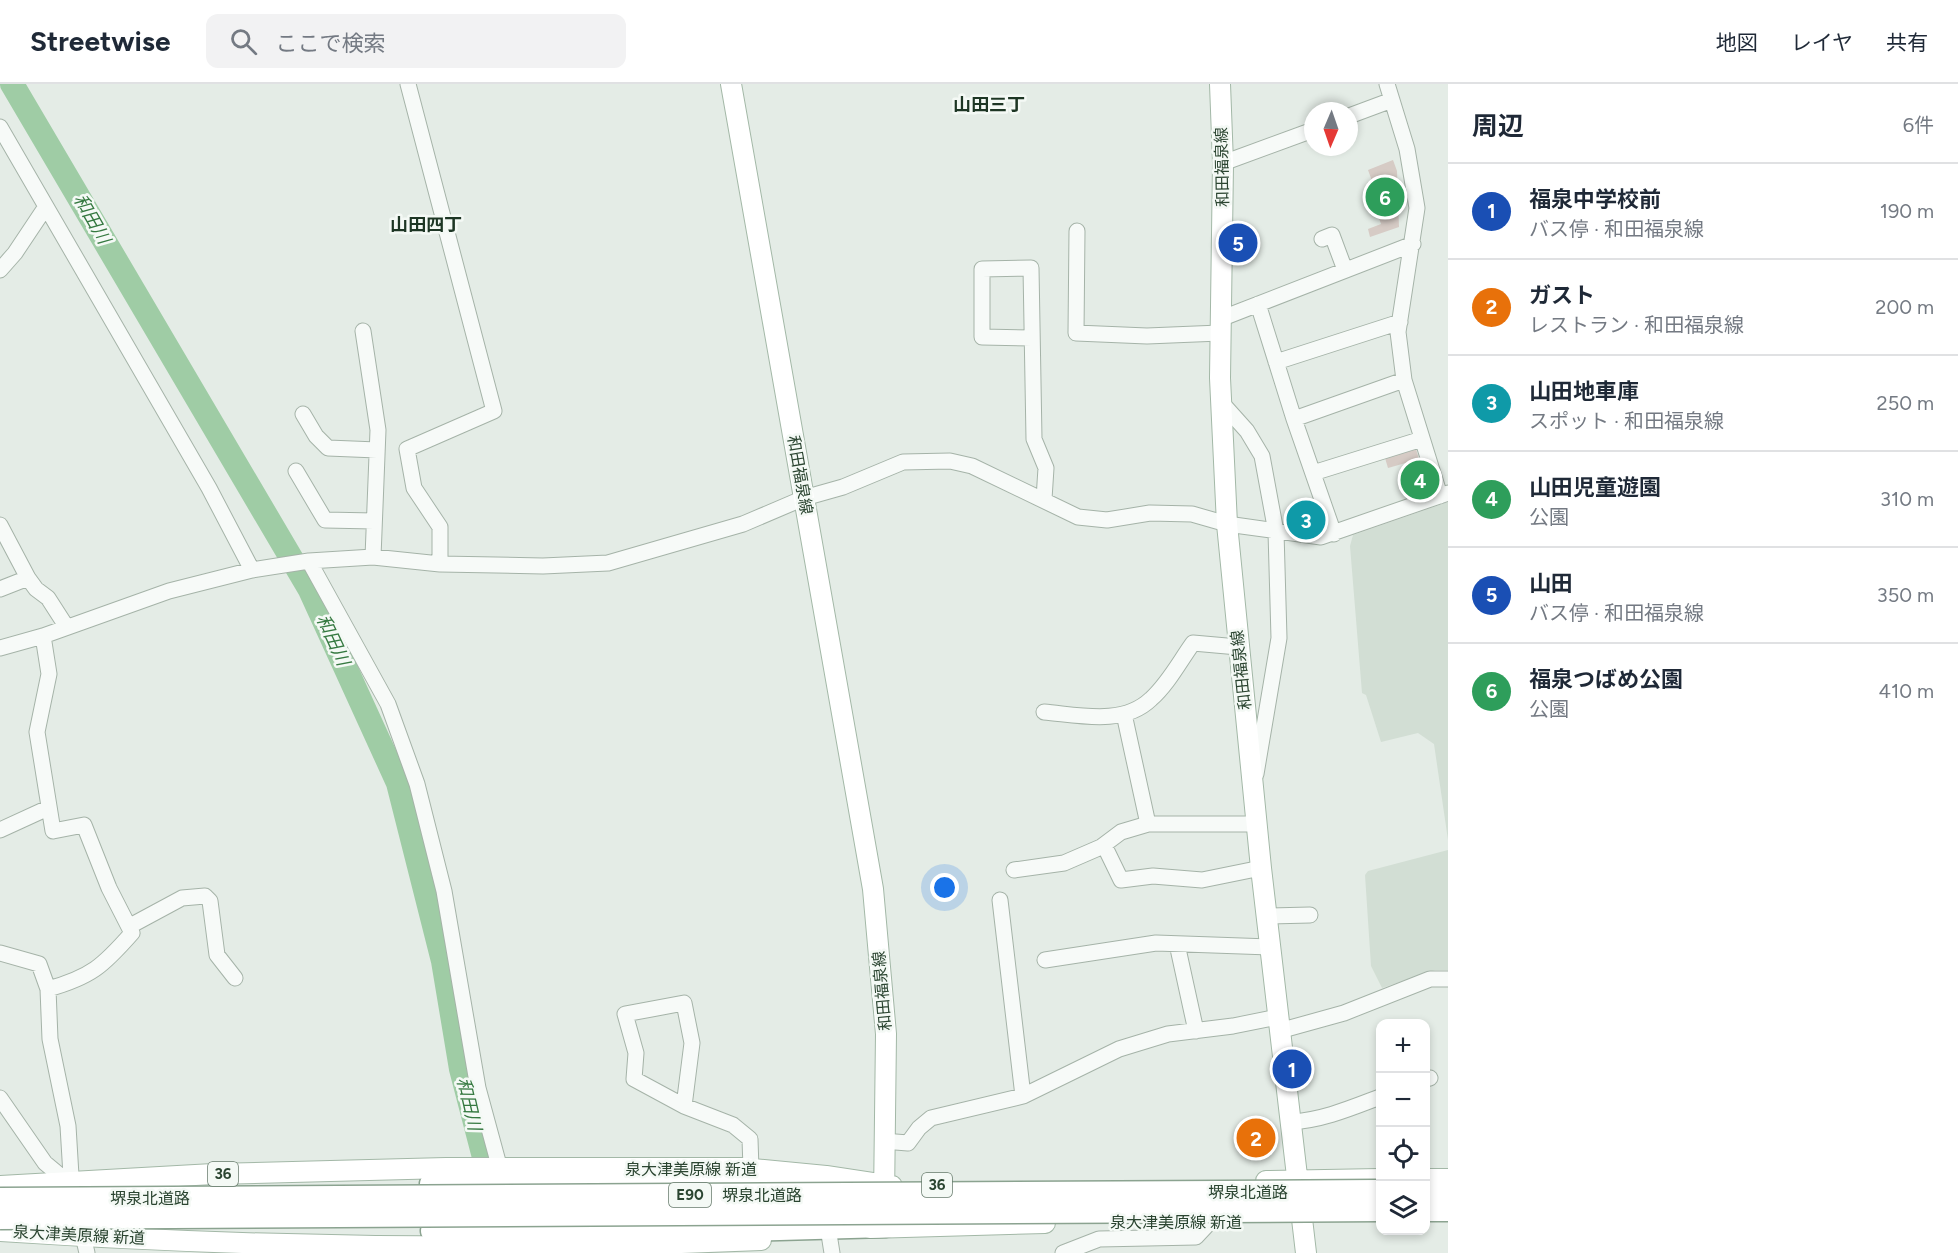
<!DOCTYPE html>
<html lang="ja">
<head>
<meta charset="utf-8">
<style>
	body { margin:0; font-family:Figtree,"Noto Sans JP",sans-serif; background:#f2f2f3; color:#1f2937 }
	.controls { position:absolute; right:18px; bottom:18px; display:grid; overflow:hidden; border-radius:12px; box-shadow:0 3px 9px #0003 }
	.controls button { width:54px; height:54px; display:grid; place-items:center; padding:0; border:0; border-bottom:2px solid #e0e1e3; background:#fff; color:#1f2937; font:30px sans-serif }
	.compass { position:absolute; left:1304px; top:18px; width:54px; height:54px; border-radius:50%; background:#fff; box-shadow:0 3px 9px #0003; rotate:182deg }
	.you { position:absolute; left:945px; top:804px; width:21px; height:21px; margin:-15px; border:4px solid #fff; border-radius:50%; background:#1a73e8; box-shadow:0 0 0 9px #1a73e833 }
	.badge { display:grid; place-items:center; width:39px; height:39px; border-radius:50%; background:#874ad0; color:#fff; font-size:20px; font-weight:700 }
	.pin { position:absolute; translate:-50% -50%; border:3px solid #fff; box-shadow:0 2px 6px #0006 }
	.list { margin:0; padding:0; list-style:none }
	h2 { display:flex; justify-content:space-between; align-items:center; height:78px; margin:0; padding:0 24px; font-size:26px }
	h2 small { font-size:20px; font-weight:400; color:#747a83 }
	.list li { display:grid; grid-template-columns:39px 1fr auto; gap:18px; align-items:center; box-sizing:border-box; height:96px; padding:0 24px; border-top:2px solid #e0e1e3 }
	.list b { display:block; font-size:22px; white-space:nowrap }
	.list p { margin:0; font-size:20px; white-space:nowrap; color:#747a83 }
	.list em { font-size:20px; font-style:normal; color:#747a83 }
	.icon { flex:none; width:33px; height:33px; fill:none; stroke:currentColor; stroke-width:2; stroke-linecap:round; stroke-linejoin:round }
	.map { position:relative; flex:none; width:1448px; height:1169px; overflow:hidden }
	header { display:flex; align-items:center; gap:36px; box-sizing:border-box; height:84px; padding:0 30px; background:#fff; border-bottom:2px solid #e0e1e3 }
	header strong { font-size:28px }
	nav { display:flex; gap:33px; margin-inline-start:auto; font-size:21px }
	.search { width:420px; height:54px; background:#f2f2f3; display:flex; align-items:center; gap:15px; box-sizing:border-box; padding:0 21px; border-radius:12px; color:#747a83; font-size:22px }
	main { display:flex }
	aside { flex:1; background:#fff }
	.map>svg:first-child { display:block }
</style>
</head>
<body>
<header>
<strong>Streetwise</strong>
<div class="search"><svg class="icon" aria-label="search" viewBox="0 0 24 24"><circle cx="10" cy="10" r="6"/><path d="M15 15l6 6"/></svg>ここで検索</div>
<nav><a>地図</a><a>レイヤ</a><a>共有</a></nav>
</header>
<main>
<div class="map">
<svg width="1448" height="1169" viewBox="0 0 1448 1169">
	<rect width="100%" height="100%" fill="#e4ece6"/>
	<!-- built -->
	<path fill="#d2ded4" d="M 1448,418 L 1448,756 L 1434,660 L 1418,649 L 1381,658 L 1366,611 L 1362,609 L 1350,462 L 1353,451 Z
		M 1448,766 L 1448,886 L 1435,886 L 1382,904 L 1371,882 L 1365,791 L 1368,787 Z"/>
	<!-- green -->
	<path fill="#d6cbc5" d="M 1393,76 L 1397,87 L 1399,143 L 1370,153 L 1368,145 L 1381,140 L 1367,99 L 1372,97 L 1368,86 Z
		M 1416,365 L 1429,408 L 1419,411 L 1409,378 L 1388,384 L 1385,374 Z"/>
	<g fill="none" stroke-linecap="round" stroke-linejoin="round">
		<!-- river -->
		<path stroke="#9fcca5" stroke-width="24" d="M 12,0 L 310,506 L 398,699 L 443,877 L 461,985 L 492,1104"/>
		<defs>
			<path id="minor" d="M 408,0 L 494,327 L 407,365 L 414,404 L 440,443 L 440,480
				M 1387,0 L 1407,65 L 1417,124 L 1398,248 L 1404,296 L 1440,412
				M 1349,32 L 1392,16
				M 0,43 L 209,404 L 252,486
				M 1223,79 L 1313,46
				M 1077,147 L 1076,249 L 1147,252 L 1220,249
				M 1322,155 L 1332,151 L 1345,186
				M 0,186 L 15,169 L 45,124
				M 1258,220 L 1294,335 L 1334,450
				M 1220,235 L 1413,160
				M 363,247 L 378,346 L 373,473
				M 1032,254 L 982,253 L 982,185 L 1031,184 L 1034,355 L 1046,384 L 1044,415
				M 1276,278 L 1400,238
				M 1221,318 L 1247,347 L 1262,372 L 1276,448 L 1279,554 L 1256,690
				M 303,330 L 316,352 L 328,364 L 377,366
				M 1294,335 L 1404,296
				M 296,387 L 325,436 L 374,437
				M 1313,389 L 1422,355
				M 0,441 L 28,494 L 36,505 L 48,514 L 66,542
				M 309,477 L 388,620 L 417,700 L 444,807 L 478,1004 L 500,1085
				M 0,505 L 28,494
				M 43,552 L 49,590 L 37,648 L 53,747 L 84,741 L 109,804 L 132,849 C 103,882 91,893 48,905
				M 0,564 L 43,552 L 169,507 L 252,486 L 309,477 L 373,473 L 440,480 L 543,482 L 608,479 L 743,440 L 804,414 L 843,403 L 903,378 L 950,377 L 972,382 L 1078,433 L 1107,436 L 1150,429 L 1192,430 L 1227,440 L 1321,453 L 1448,409
				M 1044,628 C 1079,631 1123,642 1151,615 C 1168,600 1180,577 1193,559 L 1238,563
				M 1124,630 L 1148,740
				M 0,746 L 48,724
				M 1104,761 L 1121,796 L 1153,792 L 1202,796 L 1261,784
				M 1014,786 L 1064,779 L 1101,763 L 1121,748 L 1148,740 L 1257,740
				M 1000,816 L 1023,1012
				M 1266,832 L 1310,831
				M 130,842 L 182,814 L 205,812 L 210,817 L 217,871 L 235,894
				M 1177,860 L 1196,947
				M 0,869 L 39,880 L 48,905 L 50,955 L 68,1042 L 72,1108
				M 1045,876 L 1156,859 L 1270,863
				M 1279,947 L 1344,929 L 1430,895 L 1448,895
				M 1426,995 L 1430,994
				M 0,1014 L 45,1079 L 69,1099
				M 684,1022 L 692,959 L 684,919 L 625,930 L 636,969 L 634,995 L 684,1022 L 733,1041 L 750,1055 L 751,1085
				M 1291,1038 C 1323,1036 1351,1024 1380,1013
				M 883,1057 L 908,1059 L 919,1044 L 931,1034 L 1023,1012 L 1119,965 L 1168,950 L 1233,942 L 1278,933
				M 81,1143 L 87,1169
				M 829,1150 L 832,1169
				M 1063,1169 L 1099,1155 L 1196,1153 L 1210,1138"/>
			<path id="major" d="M 731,0 L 873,805 L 886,950 L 884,1115
				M 1220,0 L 1223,79 L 1220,294 L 1227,440 L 1261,784 L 1306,1169
				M 1426,1095 L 1448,1095
				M 1266,1097 L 1380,1095
				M 0,1102 L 213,1090 L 446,1084 L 742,1084 L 826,1092 L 892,1102
				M 870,1144 L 1045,1139
				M 0,1147 C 253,1164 508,1167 761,1156"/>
			<path id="highway" d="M 431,1100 L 743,1096 L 810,1102
				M 1426,1107 L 1448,1107
				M 1426,1126 L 1448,1126
				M 432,1147 L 744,1146 L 886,1142"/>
		</defs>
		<!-- minor casing -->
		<use href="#minor" stroke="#a5b3a8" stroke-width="17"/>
		<!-- major casing -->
		<use href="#major" stroke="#a3b8a7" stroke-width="22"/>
		<!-- highway casing -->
		<use href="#highway" stroke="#8ba390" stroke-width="25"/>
		<!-- minor -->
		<use href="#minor" stroke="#f7faf8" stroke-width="15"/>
		<!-- major -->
		<use href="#major" stroke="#fff" stroke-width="20"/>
		<!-- highway -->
		<use href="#highway" stroke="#fff" stroke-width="22"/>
		<defs>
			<path id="highway-bridge" d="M 0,1115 L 1380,1107
				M 0,1134 L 1380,1126"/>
		</defs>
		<!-- highway-bridge casing -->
		<use href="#highway-bridge" stroke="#8ba390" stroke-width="25" stroke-linecap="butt"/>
		<!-- highway-bridge -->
		<use href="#highway-bridge" stroke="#fff" stroke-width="22"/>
	</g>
	<g text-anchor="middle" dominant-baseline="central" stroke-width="5" stroke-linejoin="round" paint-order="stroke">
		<!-- shield labels -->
		<g fill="#f4f9f5" stroke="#677b6c" stroke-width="1.5">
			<rect x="208" y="1078" width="30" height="24" rx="4.5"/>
			<rect x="922" y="1089" width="30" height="24" rx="4.5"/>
			<rect x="669" y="1099" width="42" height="24" rx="4.5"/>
		</g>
		<g font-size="15" font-weight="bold" fill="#2b4531">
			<text x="223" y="1090">36</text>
			<text x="937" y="1101">36</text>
			<text x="690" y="1111">E90</text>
		</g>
		<!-- street labels -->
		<g font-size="16" fill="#2b4531" stroke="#f4f9f5">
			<text transform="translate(1222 83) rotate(-91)">和田福泉線</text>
			<text transform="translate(800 391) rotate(80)">和田福泉線</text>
			<text transform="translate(1241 586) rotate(-96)">和田福泉線</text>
			<text transform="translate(882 907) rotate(-95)">和田福泉線</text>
			<text x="691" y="1085">泉大津美原線 新道</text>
			<text x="1248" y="1108">堺泉北道路</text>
			<text x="762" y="1111">堺泉北道路</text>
			<text x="150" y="1114">堺泉北道路</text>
			<text x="1176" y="1138">泉大津美原線 新道</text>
			<text transform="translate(79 1151) rotate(3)">泉大津美原線 新道</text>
		</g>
		<!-- neighbourhood labels -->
		<g font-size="18" font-weight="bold" fill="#1d3624" stroke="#f4f9f5">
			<text x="989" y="21">山田三丁</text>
			<text x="426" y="141">山田四丁</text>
		</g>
		<!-- water labels -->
		<g font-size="18" font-style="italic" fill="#357940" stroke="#f4f9f5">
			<text transform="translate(92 135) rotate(60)">和田川</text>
			<text transform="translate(333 556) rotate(65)">和田川</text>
			<text transform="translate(469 1020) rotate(77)">和田川</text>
		</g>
	</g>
</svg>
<div class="controls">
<button>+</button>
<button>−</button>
<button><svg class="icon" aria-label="locate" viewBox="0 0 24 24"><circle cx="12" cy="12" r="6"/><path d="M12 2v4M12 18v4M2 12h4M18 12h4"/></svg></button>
<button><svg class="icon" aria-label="layers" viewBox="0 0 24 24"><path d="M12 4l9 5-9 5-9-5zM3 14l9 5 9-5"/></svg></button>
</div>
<svg class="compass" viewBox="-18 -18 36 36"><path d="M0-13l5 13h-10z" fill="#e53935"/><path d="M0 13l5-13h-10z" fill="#747a83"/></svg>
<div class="you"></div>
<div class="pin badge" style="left:1292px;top:985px;background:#1a4fb4">1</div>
<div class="pin badge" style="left:1256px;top:1054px;background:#e8710a">2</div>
<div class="pin badge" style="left:1306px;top:436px;background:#0f9aa8">3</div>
<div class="pin badge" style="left:1420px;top:396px;background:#2e9e5b">4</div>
<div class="pin badge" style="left:1238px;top:159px;background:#1a4fb4">5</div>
<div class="pin badge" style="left:1385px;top:113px;background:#2e9e5b">6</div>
</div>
<aside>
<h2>周辺<small>6件</small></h2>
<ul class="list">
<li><span class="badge" style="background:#1a4fb4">1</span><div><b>福泉中学校前</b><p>バス停 · 和田福泉線</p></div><em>190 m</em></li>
<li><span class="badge" style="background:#e8710a">2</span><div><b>ガスト</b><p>レストラン · 和田福泉線</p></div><em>200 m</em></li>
<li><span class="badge" style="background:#0f9aa8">3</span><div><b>山田地車庫</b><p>スポット · 和田福泉線</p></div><em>250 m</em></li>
<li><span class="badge" style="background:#2e9e5b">4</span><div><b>山田児童遊園</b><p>公園</p></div><em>310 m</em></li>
<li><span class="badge" style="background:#1a4fb4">5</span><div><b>山田</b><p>バス停 · 和田福泉線</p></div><em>350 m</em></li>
<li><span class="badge" style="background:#2e9e5b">6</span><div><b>福泉つばめ公園</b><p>公園</p></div><em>410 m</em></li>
</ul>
</aside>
</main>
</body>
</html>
